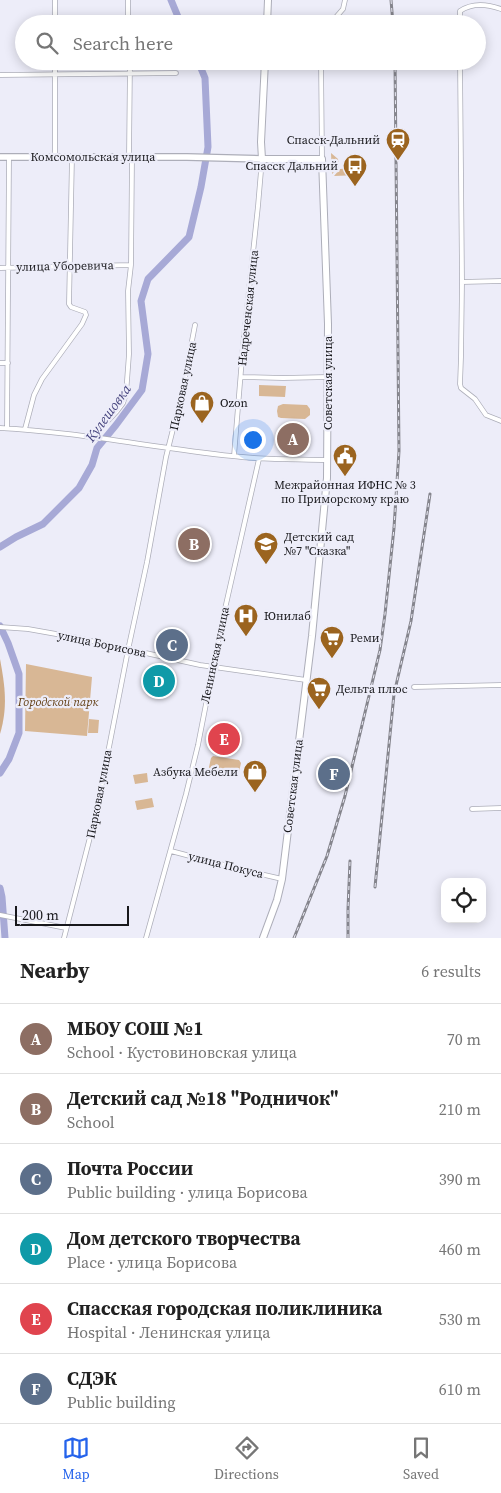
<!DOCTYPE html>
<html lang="en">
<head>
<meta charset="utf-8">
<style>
	body { margin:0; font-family:"Source Serif 4",serif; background:#f2f2f2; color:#222 }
	.controls { position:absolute; right:15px; bottom:15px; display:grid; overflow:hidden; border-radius:10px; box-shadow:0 2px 12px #0003 }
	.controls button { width:45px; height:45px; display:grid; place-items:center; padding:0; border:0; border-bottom:1px solid #e0e0e0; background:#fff; color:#222; font:25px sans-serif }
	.scale { position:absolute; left:15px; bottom:12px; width:114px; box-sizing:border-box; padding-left:5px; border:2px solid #18181c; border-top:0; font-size:14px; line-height:18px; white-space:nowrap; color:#18181c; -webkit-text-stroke:4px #ededf9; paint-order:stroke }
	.you { position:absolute; left:252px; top:439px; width:18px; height:18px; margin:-12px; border:4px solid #fff; border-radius:50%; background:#1a73e8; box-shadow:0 0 0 8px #1a73e833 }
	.badge { display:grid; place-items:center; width:32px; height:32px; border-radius:50%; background:#2563eb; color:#fff; font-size:16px; font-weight:700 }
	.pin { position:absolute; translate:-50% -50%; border:2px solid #fff; box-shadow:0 1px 5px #0006 }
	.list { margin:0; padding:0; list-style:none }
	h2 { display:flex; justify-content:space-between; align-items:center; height:65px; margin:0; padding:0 20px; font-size:21px }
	h2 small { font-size:16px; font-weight:400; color:#767676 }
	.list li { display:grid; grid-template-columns:32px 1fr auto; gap:15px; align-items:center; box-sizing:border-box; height:70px; padding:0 20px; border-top:1px solid #e0e0e0 }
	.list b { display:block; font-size:19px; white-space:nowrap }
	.list p { margin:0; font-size:16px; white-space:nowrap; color:#767676 }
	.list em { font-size:16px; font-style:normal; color:#767676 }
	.icon { flex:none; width:28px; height:28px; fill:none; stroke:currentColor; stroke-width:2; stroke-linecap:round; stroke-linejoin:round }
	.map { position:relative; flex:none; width:501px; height:938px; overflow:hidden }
	.search { position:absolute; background:#fff; box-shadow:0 2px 12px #0003; left:15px; right:15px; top:15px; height:55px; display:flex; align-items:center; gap:12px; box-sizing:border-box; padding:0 18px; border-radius:28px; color:#767676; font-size:19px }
	.sheet { height:485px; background:#fff }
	nav { display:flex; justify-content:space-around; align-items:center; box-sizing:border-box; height:70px; border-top:1px solid #e0e0e0; background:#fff; font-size:14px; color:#767676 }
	nav a { display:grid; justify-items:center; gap:2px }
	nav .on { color:#2563eb }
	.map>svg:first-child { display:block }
</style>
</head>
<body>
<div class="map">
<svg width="501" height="938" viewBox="0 0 501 938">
	<rect width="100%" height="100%" fill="#ededf9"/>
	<!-- green -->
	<path fill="#d8b795" d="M 331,153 L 338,159 L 339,167 L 332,174 Z
		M 352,168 L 359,175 L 334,176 L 340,169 Z
		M 259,385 L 286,386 L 285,397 L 259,396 Z
		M 283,404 L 307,405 L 310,409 L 310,415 L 305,419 L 281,418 L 278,417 L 277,411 L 278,406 Z
		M 26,664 L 92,677 L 87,736 L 25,731 Z
		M 89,719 L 99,720 L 98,733 L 88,733 Z
		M 213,756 L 239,760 L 241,763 L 239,772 L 236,774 L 210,770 L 209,767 L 211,758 Z
		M 147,773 L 148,782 L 135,784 L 133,775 Z
		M 152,798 L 154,807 L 137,810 L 135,801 Z"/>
	<!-- forest -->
	<path fill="#cfac88" d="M 0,659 C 5,686 8,707 0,734 Z"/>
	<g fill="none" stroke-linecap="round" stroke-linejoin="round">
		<!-- river -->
		<path stroke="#a7a9d6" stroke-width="7" d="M 171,0 L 181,24
			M 0,547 L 16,537 L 43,524 L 79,488 L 92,465 L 97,448 L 116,425 L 142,390 L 148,354 L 141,301 L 148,279 L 189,237 L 201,187 L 208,147 L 205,78 L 198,61
			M 0,626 L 8,643 L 19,674 L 19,733 L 9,759 L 0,773
			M 0,888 L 2,897 L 5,938"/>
		<defs>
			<path id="street" d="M 128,0 L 128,24
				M 55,24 L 55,0
				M 330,24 L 343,9 L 345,0
				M 460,24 L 460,11 C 473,2 487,4 501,9
				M 55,61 L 55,157
				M 321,61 L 322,159
				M 460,61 L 462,282 L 461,357 L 460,384 L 461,388 L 475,399 L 486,415 L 501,421
				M 0,75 L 176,73
				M 129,157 L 130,61
				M 0,268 L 131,265
				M 462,282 L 501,281
				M 0,363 L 8,363
				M 241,377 L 283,378 L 328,377
				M 0,428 C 78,432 155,448 232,456 C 264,460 296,459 327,460
				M 7,428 L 9,157
				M 25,429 L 34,395 L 42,379 L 82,324 L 86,315 L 85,312 L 71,307 L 69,304 L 72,157
				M 99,430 L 117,411 L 123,403 L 126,394 L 129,354 L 128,291 L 131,265 L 132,157
				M 234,456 L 243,346 L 258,206 L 262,159
				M 0,627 L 28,629 L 73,637 L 200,665 L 306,680
				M 414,687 L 501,685
				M 472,809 L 501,808
				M 171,851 L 243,870 L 282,879
				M 0,915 L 66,928
				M 64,938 L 96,814 L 128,650 L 147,562 L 166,457 L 182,393 L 195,325
				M 146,938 L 186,794 L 198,745 L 222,622 L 259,459"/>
			<path id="secondary" d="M 0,157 L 187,157 L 262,159"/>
			<path id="primary" d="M 267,24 L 268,0
				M 263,938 L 277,900 L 282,879 L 312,636 L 327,478 L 328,324 L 322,159 L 262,159 L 261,142 L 265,61"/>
		</defs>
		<!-- street casing -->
		<use href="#street" stroke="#adaeb9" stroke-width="5.5"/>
		<!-- secondary casing -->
		<use href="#secondary" stroke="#adaeb9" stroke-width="8"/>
		<!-- primary casing -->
		<use href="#primary" stroke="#adaeb9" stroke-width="8"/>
		<!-- street -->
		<use href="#street" stroke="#fff" stroke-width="4"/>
		<!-- secondary -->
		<use href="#secondary" stroke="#fff" stroke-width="5.5"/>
		<!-- primary -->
		<use href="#primary" stroke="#fff" stroke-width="6"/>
		<defs>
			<path id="rail" d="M 391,0 L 393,24
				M 375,887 L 394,694 L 411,621 L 430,494
				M 294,938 L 327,856 L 345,796 L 380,650 L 385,614 L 394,528 L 399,451 L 395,61
				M 348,938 L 348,909 L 350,861"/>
		</defs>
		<!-- rail casing -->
		<use href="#rail" stroke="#85858d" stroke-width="3"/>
		<!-- rail -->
		<use href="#rail" stroke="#ededf9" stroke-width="1" stroke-dasharray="4" stroke-linecap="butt"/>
	</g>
	<!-- icons -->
	<defs>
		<symbol id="station-pin" viewBox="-11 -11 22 30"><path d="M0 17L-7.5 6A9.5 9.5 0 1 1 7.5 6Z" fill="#9b641f" stroke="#ededf9"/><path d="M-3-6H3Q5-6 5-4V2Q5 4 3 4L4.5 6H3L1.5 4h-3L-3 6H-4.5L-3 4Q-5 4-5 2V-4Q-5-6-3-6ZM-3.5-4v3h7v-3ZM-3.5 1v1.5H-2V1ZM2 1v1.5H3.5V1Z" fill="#fff"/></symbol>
		<symbol id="bus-pin" viewBox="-11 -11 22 30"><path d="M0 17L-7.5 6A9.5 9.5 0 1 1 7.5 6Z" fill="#9b641f" stroke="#ededf9"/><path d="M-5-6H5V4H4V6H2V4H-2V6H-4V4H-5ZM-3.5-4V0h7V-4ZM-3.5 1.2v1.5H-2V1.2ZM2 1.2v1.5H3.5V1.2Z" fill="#fff"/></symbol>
		<symbol id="shop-pin" viewBox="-11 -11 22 30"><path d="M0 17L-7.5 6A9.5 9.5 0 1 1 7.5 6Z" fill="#9b641f" stroke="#ededf9"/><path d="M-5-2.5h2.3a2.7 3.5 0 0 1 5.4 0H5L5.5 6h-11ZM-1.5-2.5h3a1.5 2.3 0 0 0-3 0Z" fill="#fff"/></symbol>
		<symbol id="civic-pin" viewBox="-11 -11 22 30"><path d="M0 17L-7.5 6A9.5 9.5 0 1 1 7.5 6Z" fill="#9b641f" stroke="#ededf9"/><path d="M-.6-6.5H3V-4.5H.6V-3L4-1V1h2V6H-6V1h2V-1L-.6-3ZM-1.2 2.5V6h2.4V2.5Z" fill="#fff"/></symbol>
		<symbol id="school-pin" viewBox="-11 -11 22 30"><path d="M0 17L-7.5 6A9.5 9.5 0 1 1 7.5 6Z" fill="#9b641f" stroke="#ededf9"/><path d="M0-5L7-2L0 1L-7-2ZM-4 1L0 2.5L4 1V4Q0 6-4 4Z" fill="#fff"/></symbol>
		<symbol id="hospital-pin" viewBox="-11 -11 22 30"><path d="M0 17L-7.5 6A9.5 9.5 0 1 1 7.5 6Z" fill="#9b641f" stroke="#ededf9"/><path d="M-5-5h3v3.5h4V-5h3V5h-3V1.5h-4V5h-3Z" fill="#fff"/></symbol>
		<symbol id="supermarket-pin" viewBox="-11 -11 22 30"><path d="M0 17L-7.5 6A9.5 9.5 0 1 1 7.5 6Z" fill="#9b641f" stroke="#ededf9"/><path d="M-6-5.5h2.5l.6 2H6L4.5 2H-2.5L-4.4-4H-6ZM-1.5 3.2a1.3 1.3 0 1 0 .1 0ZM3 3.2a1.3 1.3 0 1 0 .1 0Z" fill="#fff"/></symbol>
	</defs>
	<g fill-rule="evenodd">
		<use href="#station-pin" x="384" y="126" width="28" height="38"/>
		<use href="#bus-pin" x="341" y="152" width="28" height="38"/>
		<use href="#shop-pin" x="188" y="389" width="28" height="38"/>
		<use href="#civic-pin" x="331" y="442" width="28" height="38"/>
		<use href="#school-pin" x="252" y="530" width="28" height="38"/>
		<use href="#hospital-pin" x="232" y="602" width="28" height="38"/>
		<use href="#supermarket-pin" x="318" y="624" width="28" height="38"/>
		<use href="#supermarket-pin" x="305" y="675" width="28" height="38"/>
		<use href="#shop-pin" x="241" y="758" width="28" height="38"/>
	</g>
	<g text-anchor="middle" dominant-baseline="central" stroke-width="4.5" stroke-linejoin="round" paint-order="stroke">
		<!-- poi labels -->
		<g font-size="12" fill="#18181c" stroke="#ededf9" text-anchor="start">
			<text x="380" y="140" text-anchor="end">Спасск-Дальний</text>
			<text x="338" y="166" text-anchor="end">Спасск Дальний</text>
			<text x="220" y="403">Ozon</text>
			<text x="345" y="485" text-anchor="middle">Межрайонная ИФНС № 3<tspan x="345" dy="14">по Приморскому краю</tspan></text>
			<text x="284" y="537">Детский сад<tspan x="284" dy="14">№7 "Сказка"</tspan></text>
			<text x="264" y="616">Юнилаб</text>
			<text x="350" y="638">Реми</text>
			<text x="336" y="689">Дельта плюс</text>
			<text x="238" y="772" text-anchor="end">Азбука Мебели</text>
		</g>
		<!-- street labels -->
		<g font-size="12" fill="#18181c" stroke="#ededf9">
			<text x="93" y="157">Комсомольская улица</text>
			<text transform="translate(65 266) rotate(-1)">улица Уборевича</text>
			<text transform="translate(248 308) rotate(-84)">Надреченская улица</text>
			<text transform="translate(328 383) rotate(-90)">Советская улица</text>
			<text transform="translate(183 386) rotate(-78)">Парковая улица</text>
			<text transform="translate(102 644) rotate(12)">улица Борисова</text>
			<text transform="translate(215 655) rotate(-78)">Ленинская улица</text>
			<text transform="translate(293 786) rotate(-83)">Советская улица</text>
			<text transform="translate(99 794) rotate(-79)">Парковая улица</text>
			<text transform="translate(226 865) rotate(14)">улица Покуса</text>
		</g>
		<!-- park labels -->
		<g font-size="12" font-style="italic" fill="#623e13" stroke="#ededf9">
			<text x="58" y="702">Городской парк</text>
		</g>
		<!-- water labels -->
		<g font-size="14" font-style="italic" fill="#46447e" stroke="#ededf9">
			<text transform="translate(108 413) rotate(-54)">Кулешовка</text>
		</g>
	</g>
</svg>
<div class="controls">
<button><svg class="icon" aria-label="locate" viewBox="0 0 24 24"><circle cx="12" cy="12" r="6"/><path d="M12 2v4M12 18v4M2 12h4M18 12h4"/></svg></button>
</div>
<div class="scale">200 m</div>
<div class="you"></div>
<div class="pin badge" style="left:293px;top:439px;background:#8d6e63">A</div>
<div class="pin badge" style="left:194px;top:544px;background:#8d6e63">B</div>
<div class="pin badge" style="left:172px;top:645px;background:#5c6f8a">C</div>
<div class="pin badge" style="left:159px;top:681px;background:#0f9aa8">D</div>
<div class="pin badge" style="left:224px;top:739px;background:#e0444e">E</div>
<div class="pin badge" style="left:334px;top:774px;background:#5c6f8a">F</div>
<div class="search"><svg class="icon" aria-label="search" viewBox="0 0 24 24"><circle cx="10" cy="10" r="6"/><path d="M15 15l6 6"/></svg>Search here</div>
</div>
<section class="sheet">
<h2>Nearby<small>6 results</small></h2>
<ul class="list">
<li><span class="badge" style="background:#8d6e63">A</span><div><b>МБОУ СОШ №1</b><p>School · Кустовиновская улица</p></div><em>70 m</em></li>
<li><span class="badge" style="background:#8d6e63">B</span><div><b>Детский сад №18 &quot;Родничок&quot;</b><p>School</p></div><em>210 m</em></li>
<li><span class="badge" style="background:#5c6f8a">C</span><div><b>Почта России</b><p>Public building · улица Борисова</p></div><em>390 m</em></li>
<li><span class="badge" style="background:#0f9aa8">D</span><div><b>Дом детского творчества</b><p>Place · улица Борисова</p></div><em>460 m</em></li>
<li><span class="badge" style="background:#e0444e">E</span><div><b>Спасская городская поликлиника</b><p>Hospital · Ленинская улица</p></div><em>530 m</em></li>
<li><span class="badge" style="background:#5c6f8a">F</span><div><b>СДЭК</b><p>Public building</p></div><em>610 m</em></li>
</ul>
</section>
<nav>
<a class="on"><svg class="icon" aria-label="map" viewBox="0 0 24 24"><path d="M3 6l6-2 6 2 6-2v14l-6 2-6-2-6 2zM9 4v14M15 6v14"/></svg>Map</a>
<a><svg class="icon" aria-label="directions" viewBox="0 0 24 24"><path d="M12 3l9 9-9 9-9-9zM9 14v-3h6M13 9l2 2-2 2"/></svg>Directions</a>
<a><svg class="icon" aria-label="saved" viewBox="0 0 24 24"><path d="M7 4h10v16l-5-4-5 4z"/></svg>Saved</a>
</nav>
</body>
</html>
